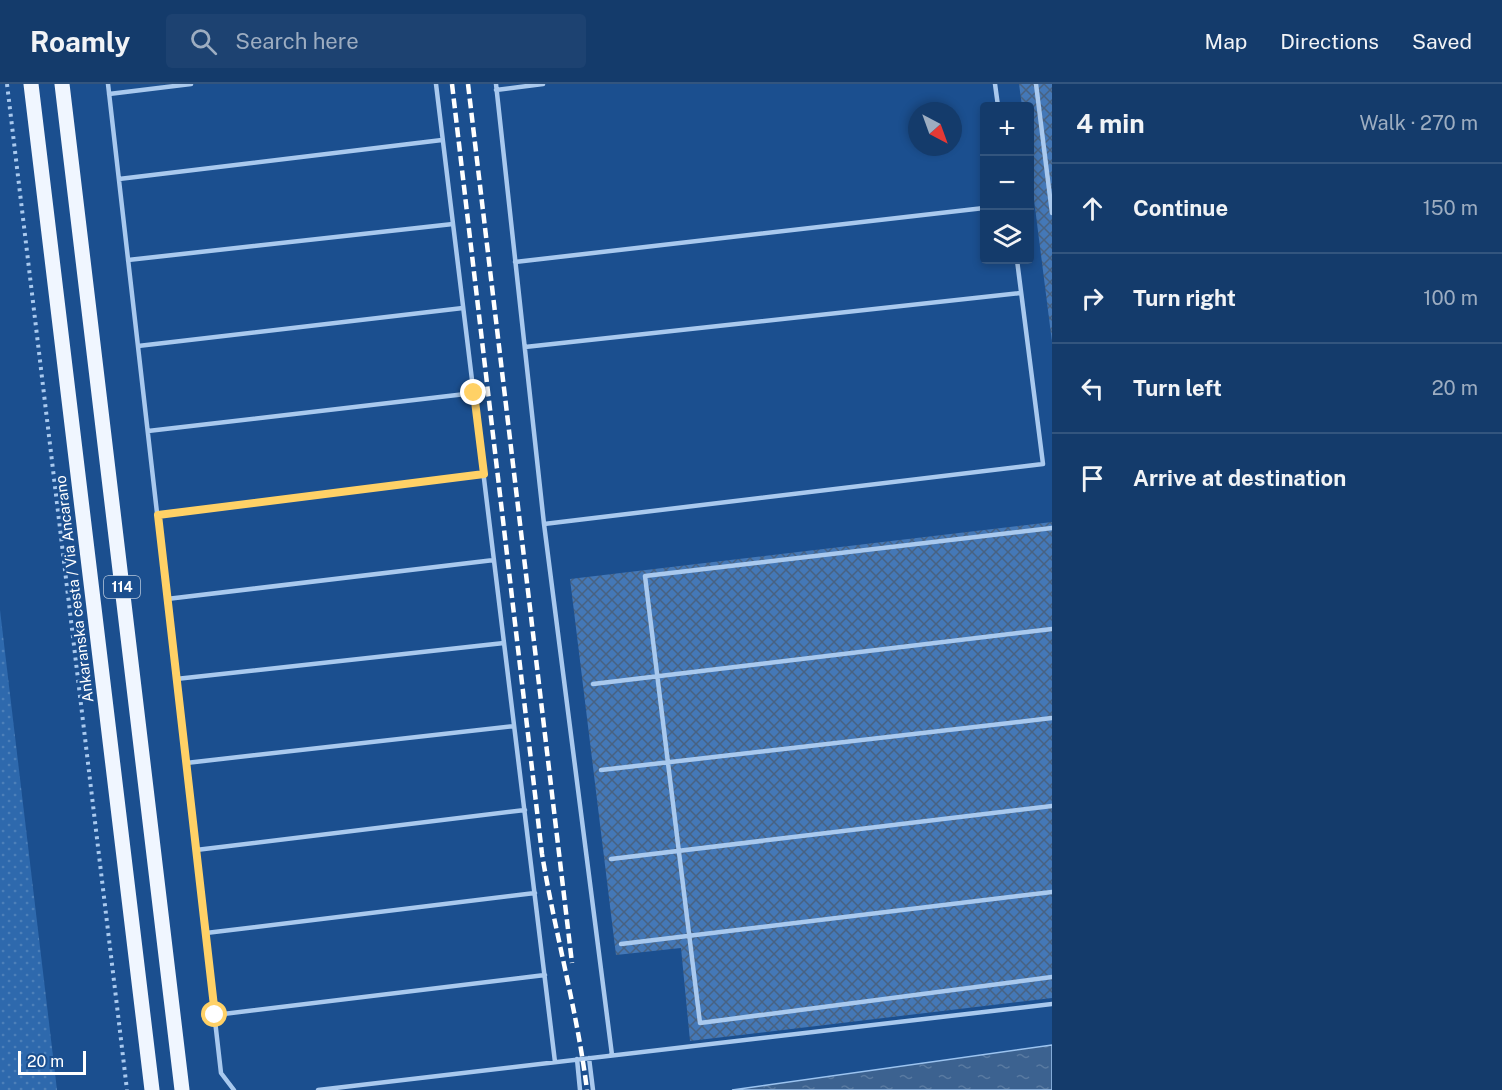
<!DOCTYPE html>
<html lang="en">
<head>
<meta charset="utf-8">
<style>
	body { margin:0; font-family:"Public Sans",sans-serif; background:#1d4271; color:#f1f3f6 }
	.controls { position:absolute; right:18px; top:18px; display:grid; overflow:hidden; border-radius:6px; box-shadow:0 3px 9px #0003 }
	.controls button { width:54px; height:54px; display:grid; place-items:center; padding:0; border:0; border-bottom:2px solid #33557e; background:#143b6b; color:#f1f3f6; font:30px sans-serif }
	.compass { position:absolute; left:908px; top:18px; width:54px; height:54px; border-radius:50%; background:#143b6b; box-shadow:0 3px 9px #0003; rotate:139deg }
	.scale { position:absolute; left:18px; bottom:15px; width:68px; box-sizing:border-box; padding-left:6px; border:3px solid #fff; border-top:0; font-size:16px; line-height:21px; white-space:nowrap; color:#fff; -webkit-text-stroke:4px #1b4f8f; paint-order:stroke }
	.stop { position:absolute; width:18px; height:18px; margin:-14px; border:4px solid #ffd166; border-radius:50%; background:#fff }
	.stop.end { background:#ffd166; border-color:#fff; box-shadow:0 2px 6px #0008 }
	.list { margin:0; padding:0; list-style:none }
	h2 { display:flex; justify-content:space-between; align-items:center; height:78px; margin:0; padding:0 24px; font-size:26px }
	h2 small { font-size:20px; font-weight:400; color:#9dadc1 }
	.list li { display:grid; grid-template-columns:39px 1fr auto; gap:18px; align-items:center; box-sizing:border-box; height:90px; padding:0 24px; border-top:2px solid #33557e }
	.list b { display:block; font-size:22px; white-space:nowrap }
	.list em { font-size:20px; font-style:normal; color:#9dadc1 }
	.icon { flex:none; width:33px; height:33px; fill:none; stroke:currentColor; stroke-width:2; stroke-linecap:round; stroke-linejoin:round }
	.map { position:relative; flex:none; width:1052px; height:1006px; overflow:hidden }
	header { display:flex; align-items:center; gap:36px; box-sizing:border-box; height:84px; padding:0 30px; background:#143b6b; border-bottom:2px solid #33557e }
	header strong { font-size:28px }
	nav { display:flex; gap:33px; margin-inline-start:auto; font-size:21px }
	.search { width:420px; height:54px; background:#1d4271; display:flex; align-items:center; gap:15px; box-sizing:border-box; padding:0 21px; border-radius:6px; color:#9dadc1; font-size:22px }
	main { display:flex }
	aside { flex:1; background:#143b6b }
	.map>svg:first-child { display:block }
</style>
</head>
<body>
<header>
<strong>Roamly</strong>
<div class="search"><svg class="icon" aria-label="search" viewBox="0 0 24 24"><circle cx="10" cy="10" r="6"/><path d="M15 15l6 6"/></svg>Search here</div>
<nav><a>Map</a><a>Directions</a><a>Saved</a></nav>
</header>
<main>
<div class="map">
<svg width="1052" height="1006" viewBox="0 0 1052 1006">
	<defs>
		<pattern id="park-dots" width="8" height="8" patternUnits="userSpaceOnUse" patternTransform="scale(1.5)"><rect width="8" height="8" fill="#2e69ad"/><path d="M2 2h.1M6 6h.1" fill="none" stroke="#4d80b9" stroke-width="1.8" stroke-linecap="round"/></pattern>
		<pattern id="water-ripples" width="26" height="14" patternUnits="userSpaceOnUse" patternTransform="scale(1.5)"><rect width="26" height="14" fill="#3c6290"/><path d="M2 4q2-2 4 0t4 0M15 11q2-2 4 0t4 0" fill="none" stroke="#597aa1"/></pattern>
		<pattern id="building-cross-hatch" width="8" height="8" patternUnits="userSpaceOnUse" patternTransform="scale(1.5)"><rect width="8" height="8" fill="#4478b7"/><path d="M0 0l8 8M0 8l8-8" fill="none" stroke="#486282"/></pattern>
	</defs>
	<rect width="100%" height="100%" fill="#1b4f8f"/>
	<!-- park -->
	<path fill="url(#park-dots)" d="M 0,526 L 57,1006 L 0,1006 Z"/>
	<!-- water -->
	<path fill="url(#water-ripples)" stroke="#9cc4f0" stroke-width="1.5" d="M 1052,961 L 1052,1006 L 732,1006 Z"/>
	<!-- building -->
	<path fill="url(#building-cross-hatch)" d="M 1019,0 L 1052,0 L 1052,258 L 1030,84 L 1030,22 L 1022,22 Z
		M 1052,438 L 1052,914 L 690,957 L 681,864 L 616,871 L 570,495 Z"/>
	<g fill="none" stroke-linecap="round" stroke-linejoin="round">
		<!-- path -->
		<path stroke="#a9c9ee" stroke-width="4" stroke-dasharray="3 4.5" stroke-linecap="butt" d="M 7,0 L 127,1006"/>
		<!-- lane -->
		<path stroke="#a9c9ee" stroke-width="4.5" d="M 108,0 L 221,989 L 234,1006
			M 436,0 L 555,978
			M 496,0 L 544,440 L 1043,380 L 1017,176
			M 995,0 L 998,22
			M 1036,0 L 1052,129
			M 496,6 L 543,0
			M 109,10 L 191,0
			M 119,95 L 442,56
			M 128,176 L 453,140
			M 515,178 L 984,124
			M 138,262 L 463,224
			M 525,263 L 1021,209
			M 148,347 L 474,309
			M 157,431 L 484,390
			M 544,440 L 612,971
			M 1052,444 L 645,492 L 700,939 L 1052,893
			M 167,515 L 494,476
			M 176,595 L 504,559
			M 593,600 L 1052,545
			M 186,679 L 514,642
			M 601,686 L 1052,634
			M 196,766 L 525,726
			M 611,775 L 1052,722
			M 206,849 L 535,809
			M 621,860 L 1052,808
			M 215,931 L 545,891
			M 589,974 L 593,1006
			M 577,975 L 580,1006
			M 318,1006 L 1052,920"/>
		<!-- primary -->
		<path stroke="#f0f6ff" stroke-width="15" d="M 31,0 L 152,1006
			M 62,0 L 182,1006"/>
		<!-- rail -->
		<path stroke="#fff" stroke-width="4.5" stroke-dasharray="10 4.5" stroke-linecap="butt" d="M 452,0 L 542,770 C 555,849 577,926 587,1006
			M 468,0 L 572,879"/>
	</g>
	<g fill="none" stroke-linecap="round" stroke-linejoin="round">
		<!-- route -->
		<path stroke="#ffd166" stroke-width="8" d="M 215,931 L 158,431 L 484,390 L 474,309"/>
	</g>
	<g text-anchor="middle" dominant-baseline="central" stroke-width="4.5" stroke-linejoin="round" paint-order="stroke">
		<!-- shield labels -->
		<rect fill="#1b4f8f" stroke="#bbcadd" stroke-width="1.5" x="104" y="492" width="36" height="22" rx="4.5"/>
		<g font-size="14" font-weight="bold" fill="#fff">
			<text x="122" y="503">114</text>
		</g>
		<!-- street labels -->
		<g font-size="15" fill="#fff" stroke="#1b4f8f">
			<text transform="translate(74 505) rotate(-97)">Ankaranska cesta / Via Ancarano</text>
		</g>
	</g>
</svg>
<div class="controls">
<button>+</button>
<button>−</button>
<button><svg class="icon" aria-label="layers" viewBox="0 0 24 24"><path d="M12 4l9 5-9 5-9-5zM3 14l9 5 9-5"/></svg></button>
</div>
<svg class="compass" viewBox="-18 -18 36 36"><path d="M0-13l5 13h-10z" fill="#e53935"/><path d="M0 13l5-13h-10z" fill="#9dadc1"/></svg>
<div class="scale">20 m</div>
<div class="stop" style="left:215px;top:931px"></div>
<div class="stop end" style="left:474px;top:309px"></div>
</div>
<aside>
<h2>4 min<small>Walk · 270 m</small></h2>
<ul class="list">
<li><svg class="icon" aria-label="ahead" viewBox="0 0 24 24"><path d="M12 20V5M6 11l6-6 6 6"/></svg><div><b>Continue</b></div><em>150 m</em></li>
<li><svg class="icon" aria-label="right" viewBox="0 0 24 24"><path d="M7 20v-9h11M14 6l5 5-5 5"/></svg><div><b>Turn right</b></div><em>100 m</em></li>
<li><svg class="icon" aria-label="left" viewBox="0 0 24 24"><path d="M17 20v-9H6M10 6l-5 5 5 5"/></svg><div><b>Turn left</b></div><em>20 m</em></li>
<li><svg class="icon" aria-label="arrive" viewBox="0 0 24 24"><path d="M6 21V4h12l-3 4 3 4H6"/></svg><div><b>Arrive at destination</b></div></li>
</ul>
</aside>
</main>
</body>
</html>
